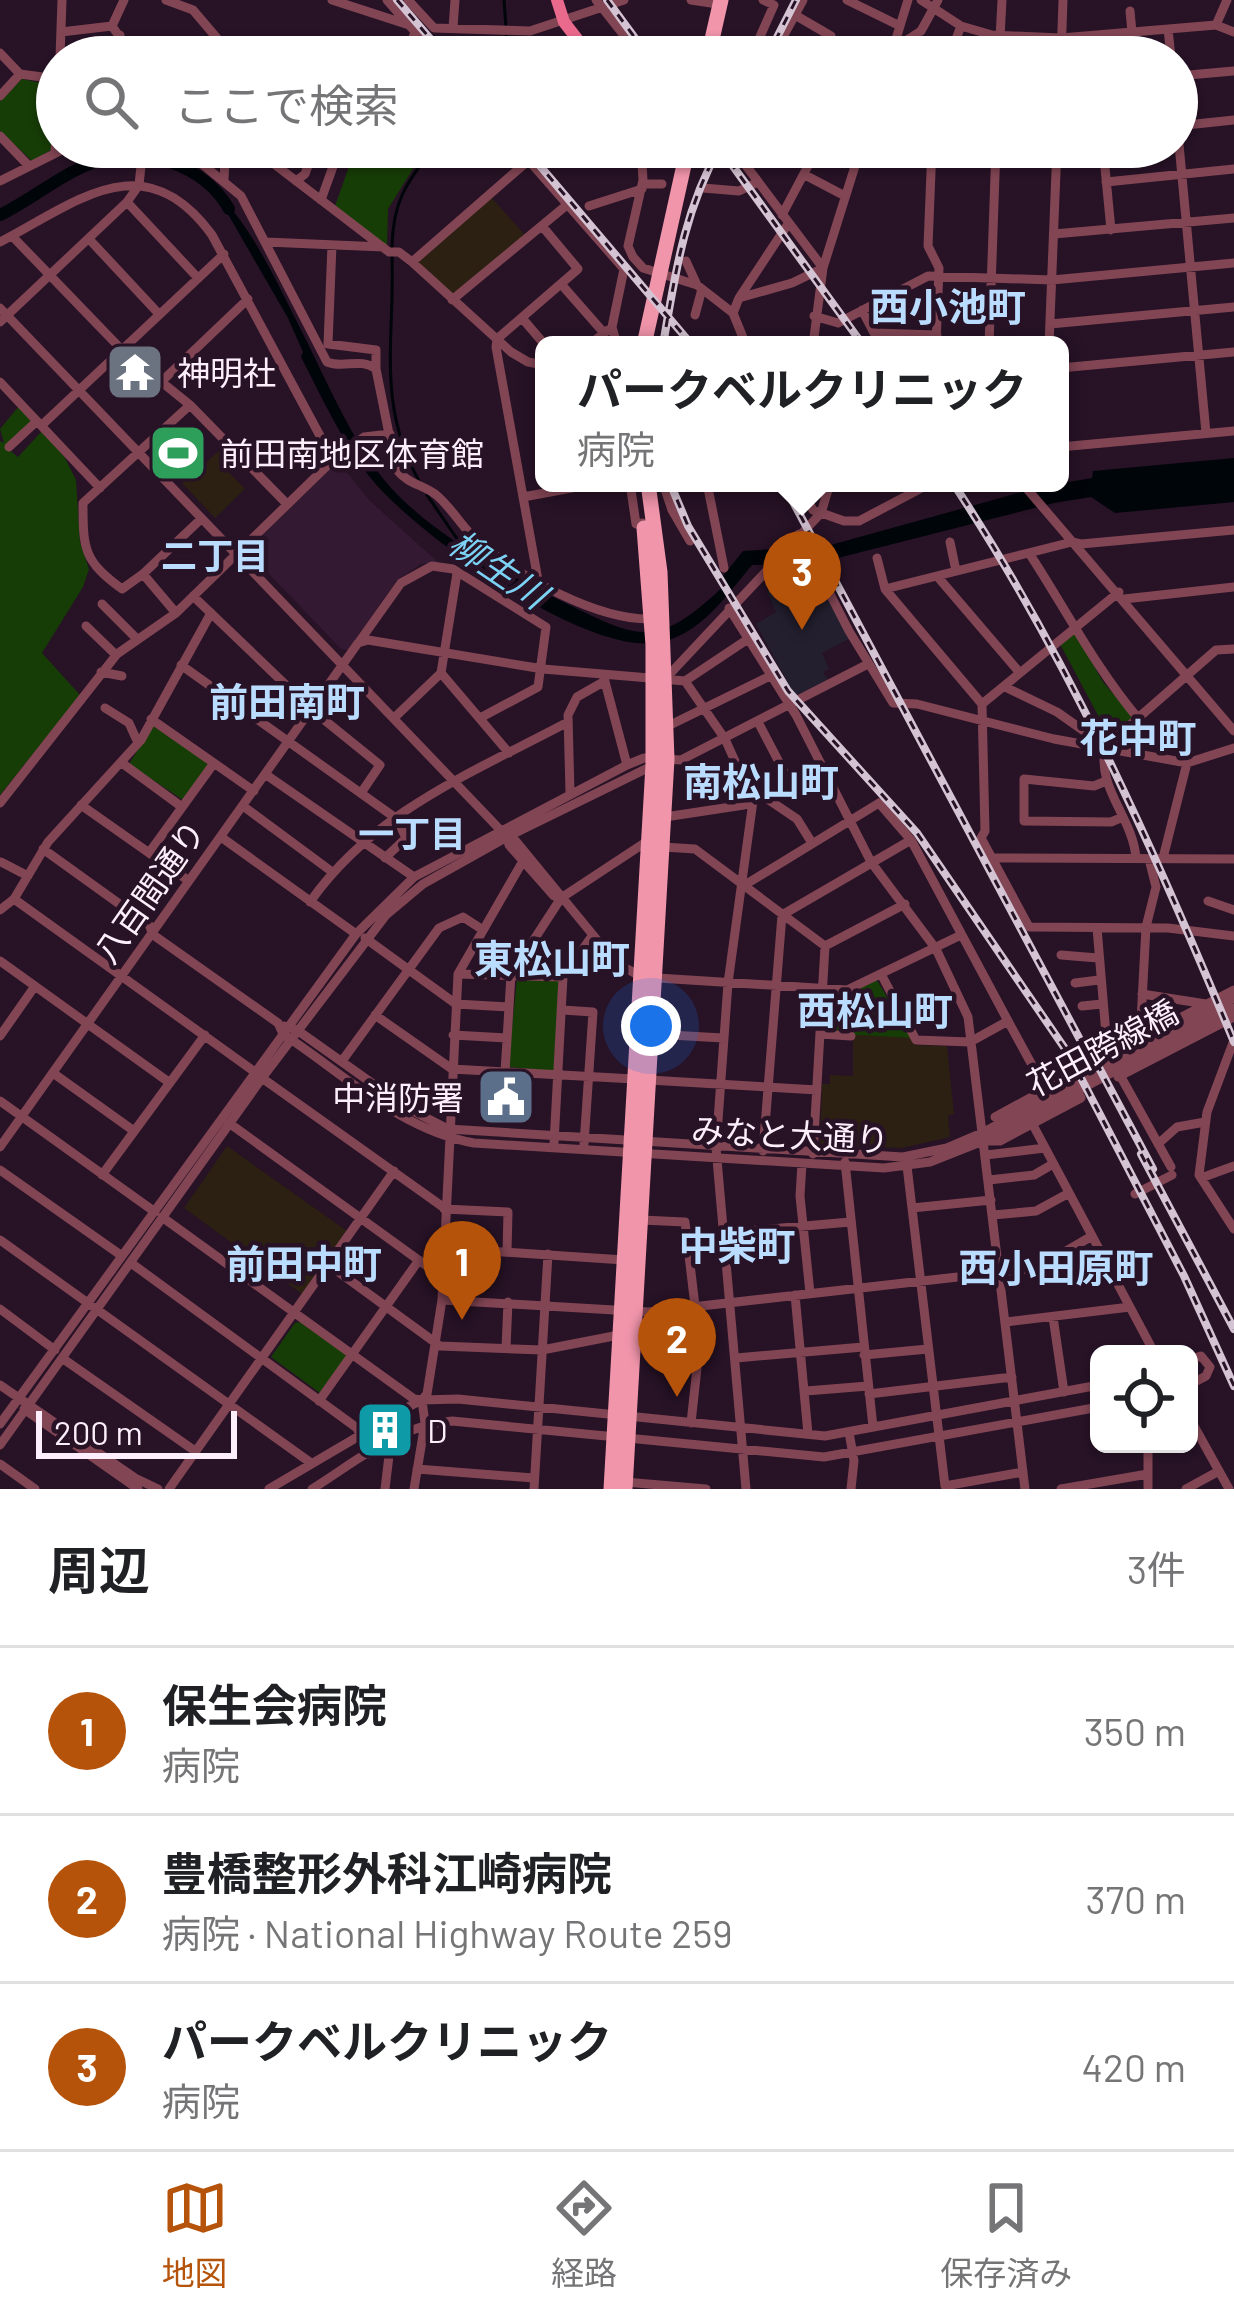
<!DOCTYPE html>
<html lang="ja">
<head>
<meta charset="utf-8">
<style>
	body { margin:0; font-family:Barlow,"Noto Sans JP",sans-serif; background:#f6f6f6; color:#202124 }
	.controls { position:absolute; right:36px; bottom:36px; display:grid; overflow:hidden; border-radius:18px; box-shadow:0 3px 9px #0004 }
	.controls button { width:108px; height:108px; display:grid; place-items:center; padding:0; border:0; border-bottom:3px solid #e0e0e0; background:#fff; color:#202124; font:60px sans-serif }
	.scale { position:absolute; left:36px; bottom:30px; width:201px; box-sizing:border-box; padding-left:12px; border:6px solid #fdeefb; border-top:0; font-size:33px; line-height:42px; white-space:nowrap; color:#fdeefb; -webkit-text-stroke:9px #271226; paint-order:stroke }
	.you { position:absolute; left:651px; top:1026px; width:42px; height:42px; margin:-30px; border:9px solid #fff; border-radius:50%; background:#1a73e8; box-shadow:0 0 0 18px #1a73e833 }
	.badge { display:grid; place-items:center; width:78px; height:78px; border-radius:50%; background:#b45309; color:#fff; font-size:39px; font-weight:700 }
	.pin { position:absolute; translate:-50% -99px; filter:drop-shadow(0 3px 6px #0008) }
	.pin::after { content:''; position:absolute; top:63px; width:42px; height:36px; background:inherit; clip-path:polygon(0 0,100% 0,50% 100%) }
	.popup { position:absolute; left:535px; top:336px; width:534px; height:156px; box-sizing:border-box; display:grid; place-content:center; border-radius:18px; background:#fff; filter:drop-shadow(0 3px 9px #0005); font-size:39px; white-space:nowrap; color:#757577 }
	.popup b { font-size:45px; color:#202124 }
	.popup::after { content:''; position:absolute; left:50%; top:100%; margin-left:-24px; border:24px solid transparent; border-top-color:#fff }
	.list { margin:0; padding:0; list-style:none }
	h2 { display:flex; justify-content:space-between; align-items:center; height:156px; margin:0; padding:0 48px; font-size:51px }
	h2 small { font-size:39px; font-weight:400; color:#757577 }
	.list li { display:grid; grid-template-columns:78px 1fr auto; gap:36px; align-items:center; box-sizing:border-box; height:168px; padding:0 48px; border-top:3px solid #e0e0e0 }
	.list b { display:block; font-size:45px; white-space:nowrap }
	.list p { margin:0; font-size:39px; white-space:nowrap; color:#757577 }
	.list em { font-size:39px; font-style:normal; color:#757577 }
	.icon { flex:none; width:66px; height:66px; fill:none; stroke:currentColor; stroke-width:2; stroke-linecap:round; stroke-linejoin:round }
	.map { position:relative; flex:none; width:1234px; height:1489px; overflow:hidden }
	.search { position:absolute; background:#fff; box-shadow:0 3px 9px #0004; left:36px; right:36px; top:36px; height:132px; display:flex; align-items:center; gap:30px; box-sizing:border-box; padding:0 42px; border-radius:66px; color:#757577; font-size:45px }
	.sheet { height:660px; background:#fff }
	nav { display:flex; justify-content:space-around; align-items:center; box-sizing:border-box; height:168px; border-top:3px solid #e0e0e0; background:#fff; font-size:33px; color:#757577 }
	nav a { display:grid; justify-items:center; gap:6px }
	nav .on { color:#b45309 }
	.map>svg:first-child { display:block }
</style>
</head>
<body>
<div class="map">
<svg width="1234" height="1489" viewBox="0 0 1234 1489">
	<rect width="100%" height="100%" fill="#271226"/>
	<!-- built -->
	<path fill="#331931" d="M 338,461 L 369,500 L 438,562 L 421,564 L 397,580 L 348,650 L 341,649 L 247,551 Z"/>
	<!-- education -->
	<path fill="#2b2012" d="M 491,197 L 526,236 L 454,296 L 416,261 Z
		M 226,445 L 230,450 L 218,461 L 245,489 L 215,518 L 182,483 Z
		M 853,1034 L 911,1038 L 915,1045 L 947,1046 L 954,1114 L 948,1116 L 950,1137 L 902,1148 L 820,1145 L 822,1084 L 830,1084 L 830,1075 L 853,1076 Z
		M 227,1146 L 347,1231 L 302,1294 L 184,1208 Z"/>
	<!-- medical -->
	<path fill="#231f2f" d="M 778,567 L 814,569 L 849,639 L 822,653 L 829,669 L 823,672 L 828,681 L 795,696 L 756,624 L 776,612 L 767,592 L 774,583 L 766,576 Z"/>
	<!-- green -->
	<path fill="#173d06" d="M 22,79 L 56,86 L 53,149 L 32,161 L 0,131 L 0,101 Z
		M 356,147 L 395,151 L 397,147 L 426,148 L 388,209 L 387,247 L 335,206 Z
		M 19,406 L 33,421 L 7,448 L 18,457 L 42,431 L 65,458 L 76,480 L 80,542 L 89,569 L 83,587 L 42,653 L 80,695 L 0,795 L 0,441 L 4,443 L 0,429 Z
		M 1075,632 L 1103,682 L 1133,717 L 1109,736 L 1060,644 Z
		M 153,726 L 207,762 L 208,766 L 183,800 L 129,764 Z
		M 517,979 L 559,980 L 554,1071 L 508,1067 Z
		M 877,980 L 911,1038 L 827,1033 L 825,996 L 847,995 Z
		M 300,1322 L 347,1355 L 320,1393 L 271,1357 L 295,1323 Z"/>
	<!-- water -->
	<path fill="#00050a" d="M 214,190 C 251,225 274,277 297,322 C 324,374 352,445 392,489 C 436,536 501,571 559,600 C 640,639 655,652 727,583 L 723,576 L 743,551 L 827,546 L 1040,487 L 1092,478 L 1093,471 L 1234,458 L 1234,502 L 1115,513 L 1091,497 L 1054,503 L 818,563 L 752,565 C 726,596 698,638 655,643 C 581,653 413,532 369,476 C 341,439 322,398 301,357 L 303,352 L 288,318 Z"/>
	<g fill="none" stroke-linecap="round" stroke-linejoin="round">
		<!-- stream -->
		<path stroke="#00050a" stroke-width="3" d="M 504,0 L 508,57
			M 392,247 C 393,200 406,184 434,147
			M 392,256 C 395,339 376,403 419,481
			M 427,495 L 462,546"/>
		<!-- river -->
		<path stroke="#00050a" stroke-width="12" d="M 0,215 C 33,199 63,172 98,161 C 145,145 205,166 229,209"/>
		<!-- minor -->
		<path stroke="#824554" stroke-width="9" d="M 166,0 L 193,10 L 233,57
			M 332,0 L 409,25 L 438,57
			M 387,0 L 407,23
			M 408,0 L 434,28 L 530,31 L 624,0
			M 596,0 L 641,57
			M 691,0 L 711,3
			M 847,0 L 900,26
			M 921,0 L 961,26 L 992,35 L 1061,38 L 1216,25 L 1234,32
			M 1130,11 L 1132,32
			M 795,15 L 831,36 L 829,57
			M 1216,25 L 1227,0
			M 112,26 L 124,0
			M 453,28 L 455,0
			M 1168,29 L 1171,57
			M 61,32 L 112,26 L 128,49 L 144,52 L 160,48 L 173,57
			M 892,52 L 908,0
			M 0,53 L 20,74 L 57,79
			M 352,56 L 357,57
			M 60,57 L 62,0
			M 107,57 L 120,35
			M 405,57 L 416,30
			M 641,57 L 675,43 L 701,46
			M 751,57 L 774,5 L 763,0
			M 772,57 L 803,0
			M 881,57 L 921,31 L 938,0
			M 949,57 L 961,26
			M 999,57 L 1002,0
			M 1061,57 L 1063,0
			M 1177,76 L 1234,71
			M 0,96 L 20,74
			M 1177,123 L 1206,433
			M 1177,126 L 1234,120
			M 0,136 L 28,165
			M 166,147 L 202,164 L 241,196 L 327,362 C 344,369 360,357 376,369 L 396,469 C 408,484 421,484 435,494 C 452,507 463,530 480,543 C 521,578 597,620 651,619
			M 252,147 L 389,252 L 399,252 L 412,262 L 511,352 L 528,362 L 544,365
			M 517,147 L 624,269 L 612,327 L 617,345
			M 641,147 L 643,180 L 628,246 L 633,257 L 643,268 L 697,285 L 733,313 L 746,345
			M 737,147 L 812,161
			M 932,147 L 928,246 L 939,268 L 936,345
			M 1103,147 L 1111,230
			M 55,152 L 57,115
			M 805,175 L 845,196
			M 224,179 L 226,147
			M 0,181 L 68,147
			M 296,181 L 305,174 L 315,147
			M 1106,182 L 1234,169
			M 642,184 L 662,184
			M 703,188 L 739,191 L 758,182
			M 321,200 L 340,147
			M 127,202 L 197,277
			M 589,206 L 642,189
			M 782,215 L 818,147
			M 1054,234 L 1234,218
			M 12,236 L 122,350 L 190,405 L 287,504
			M 89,239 L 158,313
			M 0,242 C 77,202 144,142 212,235 L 333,460 L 176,613 L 117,654 L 0,803
			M 266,242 L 383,247
			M 332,245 L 328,344 L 376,350 L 376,369
			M 686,261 L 697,285
			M 412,262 L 529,160
			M 561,284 L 604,333
			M 739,298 L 788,224
			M 452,300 L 568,204
			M 0,308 L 487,816 L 507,837 L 515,840 L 616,963 L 642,977 L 847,990 L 961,935
			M 862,310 L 874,333 L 937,335
			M 733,313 L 739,298 L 792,283 L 823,268 L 738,155 L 737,147
			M 695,315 L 702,289
			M 814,316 L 838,323 L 928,276 L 1052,280 L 1234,263
			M 522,318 L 545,345
			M 0,322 L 127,202 L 139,185 L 143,147
			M 1050,324 L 1234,307
			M 589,345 L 608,330
			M 813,345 L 823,268 L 861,147
			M 989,345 L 996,147
			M 1049,345 L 1057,147
			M 1060,368 L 1234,352
			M 0,382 L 100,488
			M 161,382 L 248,299
			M 190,405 L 83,503 C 83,550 84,561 122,589 L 143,574 L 201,519
			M 42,425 L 224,254
			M 9,447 L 37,421
			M 1060,447 L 1234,431
			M 333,460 L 364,437 L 390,434
			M 630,483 L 636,524 L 643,523
			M 663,483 L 672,510 L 690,541
			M 707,483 L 724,568
			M 798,483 L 813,510 L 844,521 L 859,521 L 931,483
			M 1022,483 L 1234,731
			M 523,497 L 599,483
			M 1234,530 L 1081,544 L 1072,542 L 885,589 L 982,704 L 985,831 L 981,838 L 1029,927 L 1168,928 L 1234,936
			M 799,534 L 849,631 L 893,703 L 917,704 L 1054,739 L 1187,763 L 1234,748
			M 950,542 L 956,571
			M 1029,553 C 1065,608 1095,667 1137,717
			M 877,558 L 885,589
			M 143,574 L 176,613
			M 937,576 L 1020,673
			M 538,580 L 496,347 L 497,339 L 578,269 L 542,226
			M 193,596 L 312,710 L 380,765 L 361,793
			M 1124,599 L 1234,587
			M 102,604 L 136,638
			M 729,608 L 796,715 L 871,862 L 936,949 L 968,1017 L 1025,1489
			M 86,626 L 116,655
			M 359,642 L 401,583 L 432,566 L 453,569 L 546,627 L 538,687 L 480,718
			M 181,665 L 397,819 L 406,838 L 385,858
			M 101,672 L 122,676
			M 441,673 L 509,753
			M 604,678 L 627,765
			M 666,678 L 821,513 L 830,483
			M 685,681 L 748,639
			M 1005,687 L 1057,712 L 1101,743
			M 982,704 L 1119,592
			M 105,708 L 129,723 L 138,743
			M 394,718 L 441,673 L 457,573
			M 151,719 L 254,791
			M 758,722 L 790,783
			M 666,727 L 770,676
			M 122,763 L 182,807
			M 265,774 L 414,877
			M 1106,781 L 1094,786 L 1024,779 L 1024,821 L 1111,822 L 1123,817
			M 570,793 L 568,715 L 577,697 L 605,681
			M 763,796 L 797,819 L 812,843
			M 81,805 L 189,881
			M 243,806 L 331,871
			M 665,817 L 744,805 L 822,767
			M 221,837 L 356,934
			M 507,837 L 509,845 L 554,896 L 561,898
			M 663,847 L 695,849 L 825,946 L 905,904
			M 43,849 L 150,926 L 152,934 L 278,1023 L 283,1034 C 344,1074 400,1130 474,1143 L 884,1168 L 930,1162 L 983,1141 L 1234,1008
			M 149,853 L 214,763
			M 993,858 L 1234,859
			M 1136,858 C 1133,817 1095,787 1106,746 L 1216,650 L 1234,649
			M 1163,858 L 1187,763
			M 1,862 L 28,876
			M 743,886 L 879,803 L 911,840 L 1008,1021 L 970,1042 L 916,1040 L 881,974
			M 14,899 L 255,1072
			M 1208,901 L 1234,910
			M 310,902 C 374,811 472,773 568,722
			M 0,910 L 14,899 L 48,842 L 141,740 L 211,613
			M 1097,928 L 1108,1058
			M 365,938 L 456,1004 L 509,1007
			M 1061,955 L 1098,958
			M 0,961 L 170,1083
			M 458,974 L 563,977
			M 1075,983 L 1099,980
			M 1142,994 L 1206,1004
			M 1082,1006 L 1102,1004
			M 562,1010 L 593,1012 L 584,1144
			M 375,1015 L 452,1069 L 634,1079
			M 1008,1021 L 1045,1089
			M 284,1026 L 297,1030 L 407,1108 L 448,1129 L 903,1157 L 947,1148 L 982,1133 L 1234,998
			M 652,1034 L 723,1038
			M 820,1034 L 851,1036
			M 453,1035 L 507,1038
			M 0,1036 L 35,986
			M 1140,1039 L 1146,927 L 1156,887 L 1149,859
			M 1234,1040 L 1207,1112 L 1199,1175 L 1234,1229
			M 1108,1055 L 1234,990
			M 342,1061 L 439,928 L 463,917 L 483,930
			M 505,1072 L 511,975 L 561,898 L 649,840
			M 53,1073 L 134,1131
			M 1118,1077 L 1234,1017
			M 1121,1077 L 1171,1167
			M 262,1078 L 443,1207
			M 649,1080 L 817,1090
			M 0,1101 L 155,1212
			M 229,1123 L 442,1277
			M 1033,1125 L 1155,1354
			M 986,1141 L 1000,1141 L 1081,1098 L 1070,1076 L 995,1117
			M 554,1143 L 563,977 L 592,936
			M 1158,1144 L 1177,1127 L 1205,1122
			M 0,1147 L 358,643 L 368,640 L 543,669 L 685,681 L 725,739 L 753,801 L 728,983 L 716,1148 L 746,1489
			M 763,1151 L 782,915 L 911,840
			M 813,1154 L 825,946
			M 986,1155 L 1045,1148
			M 845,1162 L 873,1427
			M 802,1163 L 800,1196 L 810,1293
			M 907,1166 L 945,1486 L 1023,1472
			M 0,1170 L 122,1256
			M 102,1175 L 205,1035
			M 1201,1178 L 1234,1166
			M 989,1180 L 1034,1175 L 1053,1164
			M 1135,1194 L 1172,1175
			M 912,1208 L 991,1200
			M 444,1209 L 508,1212 L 507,1252
			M 993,1215 L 1036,1211 L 1069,1193
			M 162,1217 L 414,1399 L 422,1400
			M 641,1220 L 685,1222 L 695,1306
			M 724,1233 L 850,1222
			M 0,1240 L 311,1463
			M 443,1248 L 624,1260
			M 131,1263 L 357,1428 L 369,1454
			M 329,1265 L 440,1346 L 542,1350 L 619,1335
			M 795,1295 L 808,1434
			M 442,1300 L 648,1312 L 1037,1268 L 1092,1236
			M 687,1307 L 697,1368 L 691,1423
			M 0,1309 L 55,1350
			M 1053,1317 L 1064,1392
			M 1006,1322 L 1130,1307
			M 506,1348 L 508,1302
			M 864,1355 L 928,1349
			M 62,1358 L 195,1451
			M 736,1358 L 863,1347
			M 1189,1360 L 1201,1356 L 1210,1367 L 1206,1376 L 1189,1385
			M 0,1385 L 135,1478 L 158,1489
			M 806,1391 L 868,1386
			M 869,1394 L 1012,1377
			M 319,1401 L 419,1260
			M 24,1409 L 138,1489
			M 1189,1417 L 1229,1489
			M 0,1424 L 356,934 L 414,877 L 627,765 L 644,758 L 681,760 L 868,664
			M 849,1432 L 854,1461 L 851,1489
			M 0,1445 L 262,1078 L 386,915 L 423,884 L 507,837 L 656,764
			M 0,1464 L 35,1489
			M 417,1469 L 534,1478
			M 625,1482 L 706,1489
			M 169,1489 L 394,1171
			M 269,1489 L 410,1406 L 422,1400 L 458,1399 L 825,1436 L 1099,1385
			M 312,1489 C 357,1461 398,1425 452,1421 L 824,1457 L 1099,1407
			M 385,1489 L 391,1439
			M 414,1489 L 425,1423 L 422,1400 L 427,1394 L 442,1300 L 458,974 L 523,861
			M 534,1489 L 548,1254
			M 1061,1489 L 1148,1474
			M 1148,1489 L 1148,1444
			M 1186,1489 L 1219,1471"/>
		<!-- major -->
		<path stroke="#ea6a8e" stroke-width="12" d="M 557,0 L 564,22 L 591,57"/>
		<!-- highway -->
		<path stroke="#f195ab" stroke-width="15" d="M 708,57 L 721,0
			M 644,345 L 688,147
			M 611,1489 L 653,765 L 653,645 L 644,528
			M 625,1489 L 667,759 L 660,572 L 648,483"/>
		<defs>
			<path id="rail" d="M 397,0 L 446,57
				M 607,0 L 649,57
				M 767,57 L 796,0
				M 524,147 L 692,345
				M 719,147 L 863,345
				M 663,345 C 675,275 684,210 720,147
				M 670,483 L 688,526 L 788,691 L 917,833 L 1068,1053 L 1184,1276 L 1234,1386
				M 783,483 L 1093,1064
				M 953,483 C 1068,657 1154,849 1234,1042
				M 1088,1047 L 1153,1169
				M 1141,1154 L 1234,1329"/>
		</defs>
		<!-- rail casing -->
		<use href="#rail" stroke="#d4c3d2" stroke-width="8"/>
		<!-- rail -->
		<use href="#rail" stroke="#271226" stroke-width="3" stroke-dasharray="9" stroke-linecap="butt"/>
	</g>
	<!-- icons -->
	<defs>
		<symbol id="temple-square" viewBox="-11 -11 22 22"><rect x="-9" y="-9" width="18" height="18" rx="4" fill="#6b7280" stroke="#271226"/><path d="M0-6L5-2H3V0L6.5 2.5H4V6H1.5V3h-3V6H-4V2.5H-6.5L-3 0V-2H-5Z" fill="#fff"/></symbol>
		<symbol id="stadium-square" viewBox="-11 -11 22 22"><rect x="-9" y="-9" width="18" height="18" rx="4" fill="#2e9e5b" stroke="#271226"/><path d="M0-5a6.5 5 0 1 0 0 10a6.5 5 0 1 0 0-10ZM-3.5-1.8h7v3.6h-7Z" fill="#fff"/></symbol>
		<symbol id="civic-square" viewBox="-11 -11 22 22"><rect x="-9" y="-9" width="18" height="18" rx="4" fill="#5c6f8a" stroke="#271226"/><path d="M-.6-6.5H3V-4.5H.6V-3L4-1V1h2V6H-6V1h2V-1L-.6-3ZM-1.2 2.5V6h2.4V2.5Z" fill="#fff"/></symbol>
		<symbol id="building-square" viewBox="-11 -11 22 22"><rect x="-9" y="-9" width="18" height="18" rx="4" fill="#0f9aa8" stroke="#271226"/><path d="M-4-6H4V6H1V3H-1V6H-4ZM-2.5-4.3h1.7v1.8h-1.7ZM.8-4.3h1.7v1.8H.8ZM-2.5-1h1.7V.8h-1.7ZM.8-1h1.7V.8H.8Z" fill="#fff"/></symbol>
	</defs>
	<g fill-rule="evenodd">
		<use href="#temple-square" x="102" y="339" width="66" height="66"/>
		<use href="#stadium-square" x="145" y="420" width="66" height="66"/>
		<use href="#civic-square" x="473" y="1064" width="66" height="66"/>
		<use href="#building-square" x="352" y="1397" width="66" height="66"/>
	</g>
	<g text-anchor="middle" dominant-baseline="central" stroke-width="9" stroke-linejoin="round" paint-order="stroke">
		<!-- poi labels -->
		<g font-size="33" fill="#fdeefb" stroke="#271226" text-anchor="start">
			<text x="177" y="372">神明社</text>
			<text x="220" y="453">前田南地区体育館</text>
			<text x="464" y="1097" text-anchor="end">中消防署</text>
			<text x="427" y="1430">D</text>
		</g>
		<!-- street labels -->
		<g font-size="33" fill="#fdeefb" stroke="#271226">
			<text transform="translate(149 891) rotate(-55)">八百間通り</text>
			<text transform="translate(1102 1047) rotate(-28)">花田跨線橋</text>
			<text transform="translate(790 1134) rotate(3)">みなと大通り</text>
		</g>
		<!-- neighbourhood labels -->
		<g font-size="36" font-weight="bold" fill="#badcfe" stroke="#271226">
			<text x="215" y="554">二丁目</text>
			<text x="412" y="832">一丁目</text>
		</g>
		<!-- water labels -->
		<g font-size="36" font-style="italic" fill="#7cd2f4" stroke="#271226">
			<text transform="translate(499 568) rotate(34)">柳生川</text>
		</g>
		<!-- quarter labels -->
		<g font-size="39" font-weight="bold" fill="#badcfe" stroke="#271226">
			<text x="948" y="305">西小池町</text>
			<text x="287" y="700">前田南町</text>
			<text x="1138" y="736">花中町</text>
			<text x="761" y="780">南松山町</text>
			<text x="552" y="957">東松山町</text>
			<text x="875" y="1009">西松山町</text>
			<text x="737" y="1244">中柴町</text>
			<text x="304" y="1262">前田中町</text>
			<text x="1056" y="1266">西小田原町</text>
		</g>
	</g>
</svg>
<div class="controls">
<button><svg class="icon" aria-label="locate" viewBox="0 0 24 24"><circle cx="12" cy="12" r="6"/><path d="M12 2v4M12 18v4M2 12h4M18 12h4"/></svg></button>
</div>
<div class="scale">200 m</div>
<div class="you"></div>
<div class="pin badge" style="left:462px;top:1320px">1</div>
<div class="pin badge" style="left:677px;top:1397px">2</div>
<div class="pin badge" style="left:802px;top:630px">3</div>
<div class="popup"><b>パークベルクリニック</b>病院</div>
<div class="search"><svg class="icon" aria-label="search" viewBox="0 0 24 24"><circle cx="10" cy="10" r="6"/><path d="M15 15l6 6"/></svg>ここで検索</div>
</div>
<section class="sheet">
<h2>周辺<small>3件</small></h2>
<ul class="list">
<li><span class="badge">1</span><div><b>保生会病院</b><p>病院</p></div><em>350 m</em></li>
<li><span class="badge">2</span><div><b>豊橋整形外科江崎病院</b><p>病院 · National Highway Route 259</p></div><em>370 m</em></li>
<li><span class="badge">3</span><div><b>パークベルクリニック</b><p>病院</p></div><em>420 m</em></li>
</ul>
</section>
<nav>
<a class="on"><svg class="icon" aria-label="map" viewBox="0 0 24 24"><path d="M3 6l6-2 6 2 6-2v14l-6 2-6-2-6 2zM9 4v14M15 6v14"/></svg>地図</a>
<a><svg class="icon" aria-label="directions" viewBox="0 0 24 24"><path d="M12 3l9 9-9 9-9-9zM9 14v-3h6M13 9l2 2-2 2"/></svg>経路</a>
<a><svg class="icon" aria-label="saved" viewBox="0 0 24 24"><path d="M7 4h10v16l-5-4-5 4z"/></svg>保存済み</a>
</nav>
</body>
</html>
